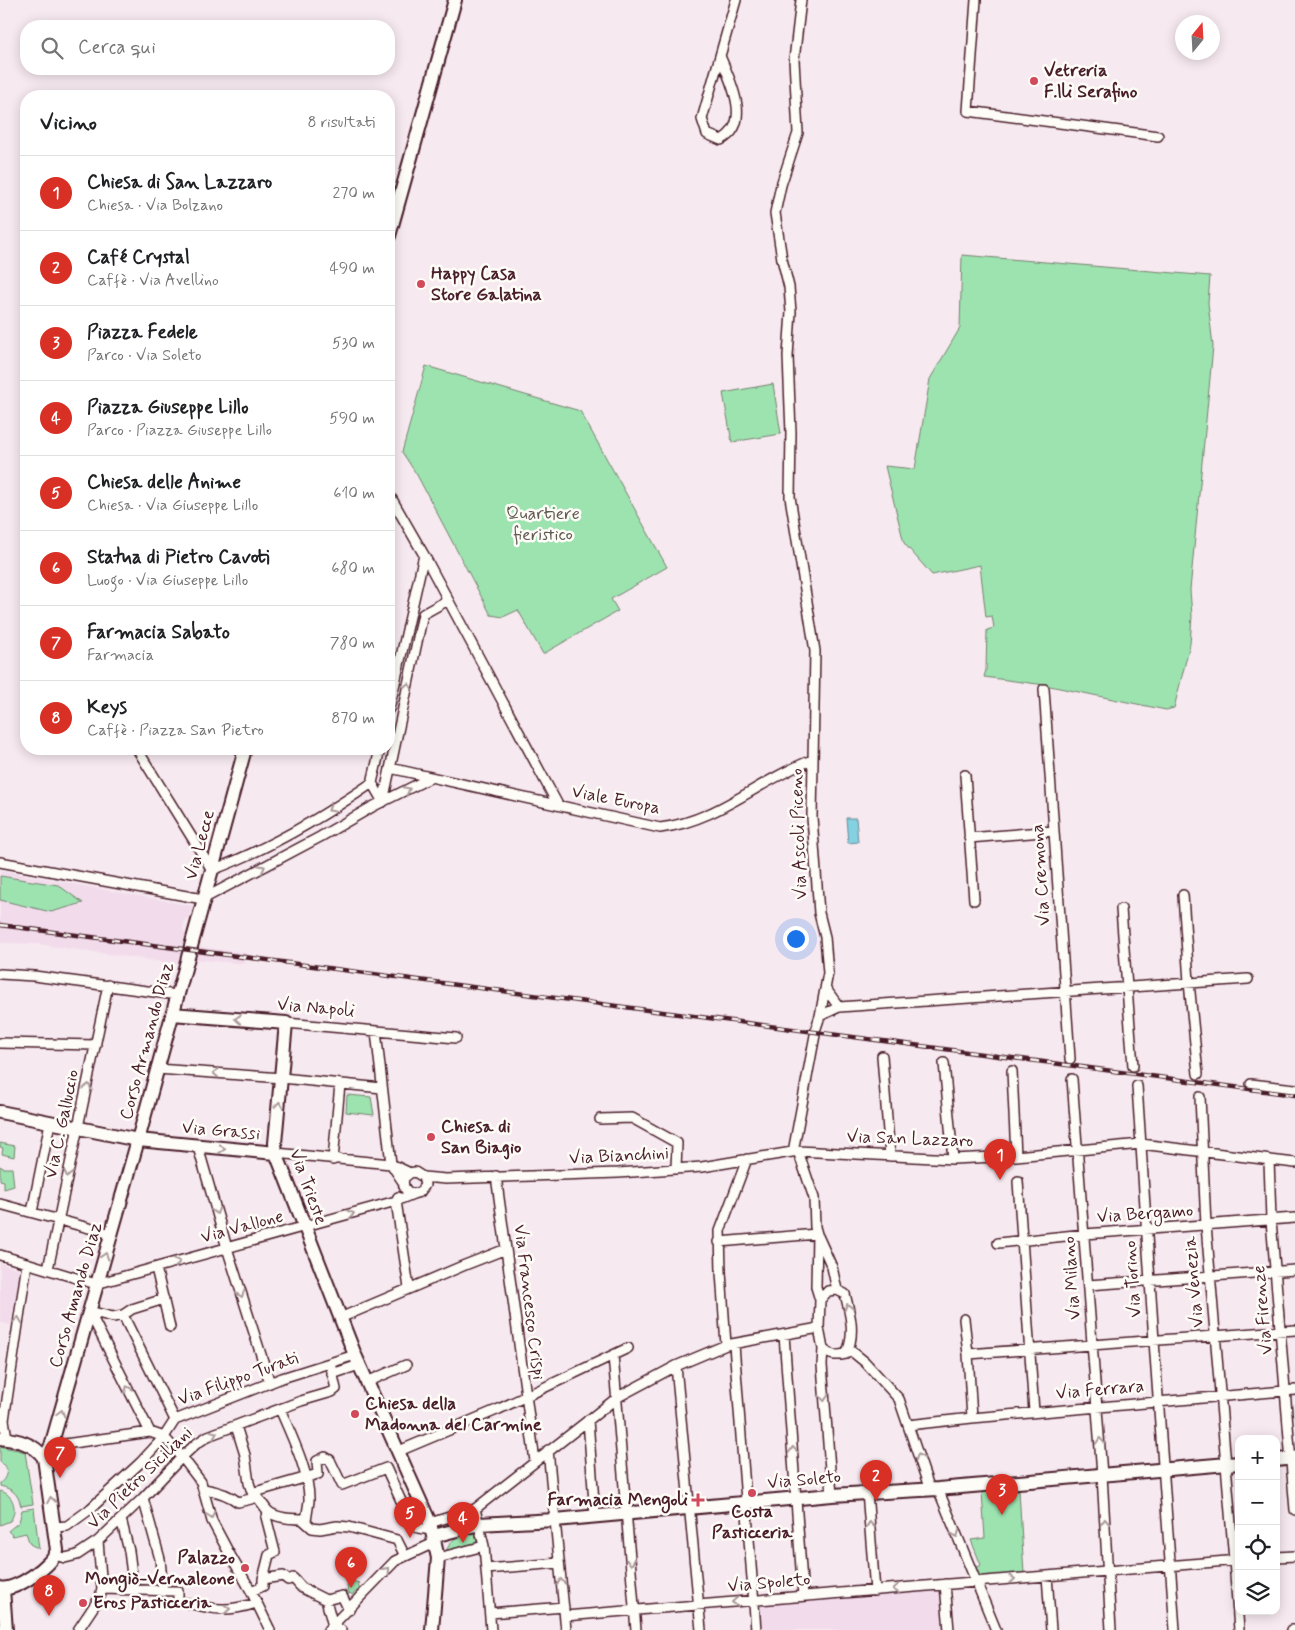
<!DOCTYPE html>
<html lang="it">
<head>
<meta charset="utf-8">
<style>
	body { margin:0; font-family:Mynerve,sans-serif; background:#f6f6f6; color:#202124 }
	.controls { position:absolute; right:15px; bottom:15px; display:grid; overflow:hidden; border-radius:10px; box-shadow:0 2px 12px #0003 }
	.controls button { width:45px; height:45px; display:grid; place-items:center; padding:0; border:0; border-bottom:1px solid #e0e0e0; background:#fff; color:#202124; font:25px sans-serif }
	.compass { position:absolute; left:1175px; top:15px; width:45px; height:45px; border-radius:50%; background:#fff; box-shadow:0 2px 12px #0003; rotate:18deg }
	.you { position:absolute; left:795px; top:938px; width:18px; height:18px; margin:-12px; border:4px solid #fff; border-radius:50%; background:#1a73e8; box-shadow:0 0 0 8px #1a73e833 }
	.badge { display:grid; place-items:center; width:32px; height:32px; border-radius:50%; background:#d93025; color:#fff; font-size:16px; font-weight:700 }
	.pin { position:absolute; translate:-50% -41px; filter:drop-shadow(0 1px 2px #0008) }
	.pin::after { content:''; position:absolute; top:26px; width:18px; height:15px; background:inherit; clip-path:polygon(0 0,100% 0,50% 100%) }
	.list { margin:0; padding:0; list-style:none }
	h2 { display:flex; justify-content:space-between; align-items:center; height:65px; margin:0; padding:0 20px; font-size:21px }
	h2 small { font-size:16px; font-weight:400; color:#757577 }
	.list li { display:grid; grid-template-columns:32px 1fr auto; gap:15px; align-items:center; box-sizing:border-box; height:75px; padding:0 20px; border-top:1px solid #e0e0e0 }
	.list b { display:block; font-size:19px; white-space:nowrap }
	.list p { margin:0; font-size:16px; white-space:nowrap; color:#757577 }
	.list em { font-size:16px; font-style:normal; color:#757577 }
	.icon { flex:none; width:28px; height:28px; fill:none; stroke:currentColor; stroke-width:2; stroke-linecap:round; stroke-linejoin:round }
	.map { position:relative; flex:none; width:1295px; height:1630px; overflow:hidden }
	.search { position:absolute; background:#fff; box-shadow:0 2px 12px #0003; left:20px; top:20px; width:375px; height:55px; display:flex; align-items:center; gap:12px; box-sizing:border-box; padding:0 18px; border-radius:20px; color:#757577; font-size:19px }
	.panel { position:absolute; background:#fff; box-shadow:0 2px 12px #0003; left:20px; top:90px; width:375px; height:665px; border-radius:20px }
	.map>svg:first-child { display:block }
</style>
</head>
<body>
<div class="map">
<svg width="1295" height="1630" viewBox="0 0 1295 1630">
	<rect width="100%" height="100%" fill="#f7e9f0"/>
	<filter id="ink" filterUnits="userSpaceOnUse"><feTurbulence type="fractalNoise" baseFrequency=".02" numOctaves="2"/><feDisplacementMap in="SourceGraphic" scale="10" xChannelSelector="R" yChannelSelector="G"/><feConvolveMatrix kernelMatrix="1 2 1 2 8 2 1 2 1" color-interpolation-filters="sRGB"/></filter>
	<g filter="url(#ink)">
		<!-- built -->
		<path fill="#f2dcec" d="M 0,870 L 193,906 L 189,917 L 185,920 L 183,929 L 186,935 L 183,942 L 185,945 L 247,953 L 245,964 L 193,959 L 193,956 L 180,954 L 177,964 L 36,944 L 0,943 Z
			M 0,1263 L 20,1269 L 11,1325 L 0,1323 Z
			M 943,1591 L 946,1630 L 760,1630 L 758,1605 Z"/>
		<!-- green -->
		<path fill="#9de3b0" stroke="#74816e" d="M 962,255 L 1210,276 L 1208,303 L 1213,346 L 1190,590 L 1192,616 L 1190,644 L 1174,708 L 1166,710 L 1045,685 L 984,677 L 986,670 L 987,630 L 994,628 L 992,616 L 986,617 L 980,565 L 932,575 L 904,543 L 885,466 L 915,469 L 930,379 L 960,328 Z
			M 426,366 L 580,411 L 667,567 L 611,599 L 618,611 L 543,654 L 518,610 L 503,617 L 491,615 L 417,475 L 402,452 Z
			M 773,384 L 781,434 L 732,442 L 723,393 Z
			M 0,876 L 58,885 L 83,903 L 51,912 L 0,900 Z
			M 347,1095 L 371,1097 L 374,1115 L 346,1112 Z
			M 0,1143 L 15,1146 L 14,1157 L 2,1154 L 3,1148 L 0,1147 Z
			M 0,1166 L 3,1168 L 12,1168 L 14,1186 L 4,1189 L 4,1181 L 0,1180 Z
			M 0,1446 C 9,1449 17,1449 25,1452 L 33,1504 L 21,1506 C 18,1493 12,1489 0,1486 L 0,1483 C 8,1477 9,1467 0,1462 Z
			M 1019,1490 L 1024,1574 L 978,1578 L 974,1568 L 981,1565 L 971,1540 L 985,1538 L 982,1492 Z
			M 0,1491 C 14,1494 18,1511 10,1521 L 0,1525 Z
			M 34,1508 L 39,1549 L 30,1544 L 26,1533 L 13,1536 L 8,1531 L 19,1522 L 22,1510 Z
			M 475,1532 L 477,1544 L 445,1553 C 453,1536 458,1536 475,1532 Z
			M 351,1581 L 360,1583 L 358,1586 L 360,1588 L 352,1595 L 350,1593 L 348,1595 L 347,1585 Z"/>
		<!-- water -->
		<path fill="#83d1e1" stroke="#6c8a98" d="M 846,818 L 856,818 L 858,842 L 848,843 Z"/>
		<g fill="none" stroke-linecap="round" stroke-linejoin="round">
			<defs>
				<path id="street" d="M 801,0 L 794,60 L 798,133 L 781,185 L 775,213 L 782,259 L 789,287 L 791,312 L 788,356 L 791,433 L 790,497 L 815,651 L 812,817 L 819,913 L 825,937 L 828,973 L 820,1016 L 816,1028
					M 976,0 L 968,111 L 1158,136
					M 720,56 C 730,80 753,124 721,140 L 707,134 L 702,119 L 736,0
					M 389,494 L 424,555 L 558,805
					M 1044,689 L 1070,1059
					M 389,709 L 424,555
					M 137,749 L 212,870 C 266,850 324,816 372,783
					M 390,768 L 660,828 C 718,821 759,780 812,760
					M 965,775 L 974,900
					M 372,783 L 380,749
					M 372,783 L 383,802
					M 383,802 L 423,614 L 448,600
					M 969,838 L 1054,831
					M 0,862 L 203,899 L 320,837 L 372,807 L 430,778
					M 1183,895 L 1189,982 L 1198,1074
					M 1121,909 L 1133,1066
					M 0,974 L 34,976 L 177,995
					M 826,989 L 839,1007
					M 820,1016 L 839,1007 L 1248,979
					M 286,1023 L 456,1038
					M 376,1031 L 391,1164 L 403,1182
					M 0,1043 L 96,1045
					M 882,1056 L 890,1156
					M 944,1063 L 953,1159
					M 157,1069 L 282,1078 L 382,1088
					M 1012,1071 L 1016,1156
					M 1072,1079 L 1102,1475 L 1111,1630
					M 1251,1084 L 1295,1089
					M 1137,1086 L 1154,1341 L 1175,1630
					M 1200,1097 L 1206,1225 L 1234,1560 L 1239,1630
					M 600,1119 L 632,1118 L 677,1143 L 676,1169
					M 198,1147 L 227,1248 L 270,1383
					M 798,1151 L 814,1198 L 815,1227 L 817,1234 L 816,1287 L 820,1300 L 819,1328 L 823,1349 L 822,1365 L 832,1495
					M 793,1152 L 815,1035
					M 276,1153 L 391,1164 L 410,1173
					M 333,1160 L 340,1084
					M 1269,1160 L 1271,1220 L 1295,1510
					M 496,1176 L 535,1461
					M 423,1177 L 425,1185 L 420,1192 L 413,1194 C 405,1192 402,1186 404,1178 L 410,1173 L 415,1172 L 423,1177 L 446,1179 L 618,1173 L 702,1167 L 798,1151 L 953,1159 L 1016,1156 L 1141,1144 L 1295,1163
					M 1018,1181 L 1034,1412
					M 398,1197 L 396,1201 L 409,1288
					M 0,1204 L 111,1234
					M 32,1212 L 50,1123
					M 818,1236 L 832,1267 L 837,1290
					M 719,1242 L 817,1234
					M 998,1243 L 1085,1234 L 1295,1218
					M 0,1255 L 96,1284 L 396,1201 L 413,1194
					M 156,1268 L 170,1327
					M 48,1269 L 108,985
					M 1088,1285 L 1295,1270
					M 820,1300 L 828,1291 L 837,1290 L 845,1294 C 850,1313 856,1335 846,1354 C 836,1356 830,1356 823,1349
					M 89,1311 L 150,1432
					M 89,1311 L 113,1317 L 123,1315 L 132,1309 L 164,1299
					M 123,1315 L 175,1420
					M 340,1318 L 465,1265 L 506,1249
					M 964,1319 L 968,1354 L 972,1418
					M 784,1335 L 803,1596
					M 726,1345 L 721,1272 L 720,1231 L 747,1159
					M 734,1345 L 756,1630
					M 849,1349 L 865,1362 L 899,1399 L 930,1490
					M 968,1354 L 1295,1330
					M 613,1355 L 636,1630
					M 676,1366 L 701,1630
					M 332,1374 L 359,1365
					M 367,1382 L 406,1365
					M 280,1409 C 291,1435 310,1473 309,1501 C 308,1508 307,1514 306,1521
					M 588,1420 L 595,1516
					M 908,1425 L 972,1418 L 1295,1390
					M 236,1426 L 245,1455 L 249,1483 L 253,1495 C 260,1498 262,1504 267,1510 C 274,1518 292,1519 302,1519 L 312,1528 L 320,1529 L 337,1526 L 349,1527 L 397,1540 L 405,1556
					M 7,1438 L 4,1420 L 27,1263
					M 51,1446 L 150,1432 L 164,1437 L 182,1457 L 201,1482 L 212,1521 L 229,1553 L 251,1591 L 270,1630
					M 548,1450 L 566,1630
					M 399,1451 L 499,1409 L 628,1348
					M 204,1489 C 216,1491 228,1494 238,1502 L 251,1499 L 255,1492 L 318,1474 L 317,1461 L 325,1457 L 330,1460 L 342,1485 L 386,1468 L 412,1525 L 418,1528 L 432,1530
					M 938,1489 L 996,1630
					M 867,1492 L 875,1591
					M 143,1498 L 160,1559 L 163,1592
					M 475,1509 L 484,1546 L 491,1630
					M 121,1519 L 129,1551 L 134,1590
					M 430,1523 L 475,1509 L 618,1397 L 676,1366 L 726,1345 L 819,1328
					M 55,1527 L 67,1526 L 89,1510 L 140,1463 L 164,1437 L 175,1420 L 282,1378 L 355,1355
					M 55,1555 L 65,1558 L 77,1555 L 98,1541 L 143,1498 L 182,1457 L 196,1444 L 208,1436 L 301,1401 L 332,1392 L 336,1389 L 330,1363
					M 1276,1557 L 1295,1556
					M 438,1558 L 484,1546
					M 486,1569 L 559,1563
					M 1047,1576 L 1051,1630
					M 263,1579 L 283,1576 L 288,1580 L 293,1578 L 302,1588 L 326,1600 L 342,1596 L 349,1610
					M 945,1584 L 949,1630
					M 102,1589 L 178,1591 L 178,1601 C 210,1608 223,1614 256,1603
					M 251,1591 L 263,1586 L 263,1579 L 269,1555 L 275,1552 L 266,1517 L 269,1512
					M 326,1600 L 333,1626 L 341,1630
					M 490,1613 L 564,1607
					M 565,1616 L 1239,1560
					M 78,1630 L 100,1597 L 102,1589 L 98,1541
					M 328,1630 L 395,1561 L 436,1542
					M 1291,1630 L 1295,1630"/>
				<path id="secondary" d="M 389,236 L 455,0
					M 172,1014 L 286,1023 L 275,1143 L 276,1153 L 355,1355 L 430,1523 L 438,1558 L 432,1630
					M 0,1112 L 138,1140 L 276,1153
					M 0,1438 C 17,1440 34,1443 44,1458 L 57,1550 C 53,1565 15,1592 0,1588
					M 44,1458 L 51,1446 L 138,1140 L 245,749
					M 1276,1460 L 1295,1458
					M 434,1536 L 479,1524 L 555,1520 L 832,1495 L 938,1489 L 1239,1463
					M 3,1589 L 6,1630"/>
			</defs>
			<!-- street casing -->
			<use href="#street" stroke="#4a1f2b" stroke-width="12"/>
			<!-- secondary casing -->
			<use href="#secondary" stroke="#4a1f2b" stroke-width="16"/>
			<!-- street -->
			<use href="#street" stroke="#fdfcf7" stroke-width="9"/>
			<!-- secondary -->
			<use href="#secondary" stroke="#fdfcf7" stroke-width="12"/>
			<defs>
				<path id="rail" d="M 0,925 L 1295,1095"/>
			</defs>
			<!-- rail casing -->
			<use href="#rail" stroke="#4a1f2b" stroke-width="4.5"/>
			<!-- rail -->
			<use href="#rail" stroke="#fdfcf7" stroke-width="2.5" stroke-dasharray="8" stroke-linecap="butt"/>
		</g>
		<!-- one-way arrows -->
		<defs><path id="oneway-chevron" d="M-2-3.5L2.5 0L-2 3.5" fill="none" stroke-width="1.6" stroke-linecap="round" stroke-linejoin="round" transform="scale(1.25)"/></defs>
		<g stroke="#ac999b">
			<use href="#oneway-chevron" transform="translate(408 686) rotate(-78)"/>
			<use href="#oneway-chevron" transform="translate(407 790) rotate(-27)"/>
			<use href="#oneway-chevron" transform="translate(331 809) rotate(149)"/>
			<use href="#oneway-chevron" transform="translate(262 868) rotate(-28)"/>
			<use href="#oneway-chevron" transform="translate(238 1019) rotate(-176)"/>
			<use href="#oneway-chevron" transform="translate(216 1073) rotate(-176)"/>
			<use href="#oneway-chevron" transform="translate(88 1087) rotate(-78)"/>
			<use href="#oneway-chevron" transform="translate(279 1105) rotate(-84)"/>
			<use href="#oneway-chevron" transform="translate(222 1149) rotate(5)"/>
			<use href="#oneway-chevron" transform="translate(68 1174) rotate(103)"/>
			<use href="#oneway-chevron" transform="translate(216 1211) rotate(74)"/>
			<use href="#oneway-chevron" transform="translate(351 1214) rotate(-16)"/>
			<use href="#oneway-chevron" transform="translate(105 1256) rotate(-73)"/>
			<use href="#oneway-chevron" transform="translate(177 1262) rotate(-16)"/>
			<use href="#oneway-chevron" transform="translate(241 1294) rotate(72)"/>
			<use href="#oneway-chevron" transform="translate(848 1307) rotate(-104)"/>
			<use href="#oneway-chevron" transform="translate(18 1320) rotate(-82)"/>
			<use href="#oneway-chevron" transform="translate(128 1389) rotate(-114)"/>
			<use href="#oneway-chevron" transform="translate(824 1398) rotate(86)"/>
			<use href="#oneway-chevron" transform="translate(61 1413) rotate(-74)"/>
			<use href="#oneway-chevron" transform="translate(214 1434) rotate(-22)"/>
			<use href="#oneway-chevron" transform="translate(1100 1441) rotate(-94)"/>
			<use href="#oneway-chevron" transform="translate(793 1450) rotate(-94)"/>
			<use href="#oneway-chevron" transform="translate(919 1457) rotate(-109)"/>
			<use href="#oneway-chevron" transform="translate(51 1500) rotate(-99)"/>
			<use href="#oneway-chevron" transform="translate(211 1515) rotate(72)"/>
			<use href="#oneway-chevron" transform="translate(1105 1522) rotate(-93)"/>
			<use href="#oneway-chevron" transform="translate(870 1525) rotate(-95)"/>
			<use href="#oneway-chevron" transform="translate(956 1534) rotate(68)"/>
			<use href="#oneway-chevron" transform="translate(631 1562) rotate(85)"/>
			<use href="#oneway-chevron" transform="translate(387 1570) rotate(-48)"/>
			<use href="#oneway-chevron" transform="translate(1012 1579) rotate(-5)"/>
			<use href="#oneway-chevron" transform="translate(561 1582) rotate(-96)"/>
			<use href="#oneway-chevron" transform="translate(896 1589) rotate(174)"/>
			<use href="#oneway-chevron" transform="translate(735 1602) rotate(176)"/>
			<use href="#oneway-chevron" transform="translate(227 1609) rotate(-3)"/>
		</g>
	</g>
	<!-- markers -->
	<g fill="#d1495b" stroke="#fdfcf7" stroke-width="2">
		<circle cx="1034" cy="81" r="5"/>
		<circle cx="421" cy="284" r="5"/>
		<circle cx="431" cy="1137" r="5"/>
		<circle cx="355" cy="1414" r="5"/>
		<circle cx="752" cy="1493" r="5"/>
		<path d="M695.5 1492.5h5v5h5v5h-5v5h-5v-5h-5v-5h5z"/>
		<circle cx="245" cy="1568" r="5"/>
		<circle cx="83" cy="1603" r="5"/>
	</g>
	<g text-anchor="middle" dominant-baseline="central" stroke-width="5" stroke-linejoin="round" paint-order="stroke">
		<!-- poi labels -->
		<g font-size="18" font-weight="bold" fill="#4a1f2b" stroke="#fdfcf7" text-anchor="start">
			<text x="1044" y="71">Vetreria<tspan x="1044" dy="21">F.lli Serafino</tspan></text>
			<text x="431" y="274">Happy Casa<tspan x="431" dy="21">Store Galatina</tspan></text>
			<text x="441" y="1127">Chiesa di<tspan x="441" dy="21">San Biagio</tspan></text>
			<text x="365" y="1404">Chiesa della<tspan x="365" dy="21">Madonna del Carmine</tspan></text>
			<text x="688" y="1500" text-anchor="end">Farmacia Mengoli</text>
			<text x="752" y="1512" text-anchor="middle">Costa<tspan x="752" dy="21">Pasticceria</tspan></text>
			<text x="235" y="1558" text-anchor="end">Palazzo<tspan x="235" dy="21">Mongiò-Vernaleone</tspan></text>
			<text x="93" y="1603">Eros Pasticceria</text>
		</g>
		<!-- park labels -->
		<g font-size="18" fill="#635a53" stroke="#fdfcf7">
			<text x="543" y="514">Quartiere<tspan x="543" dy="21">fieristico</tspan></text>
		</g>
		<!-- street labels -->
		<g font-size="18" fill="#4a1f2b" stroke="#fdfcf7">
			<text transform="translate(616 800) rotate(11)">Viale Europa</text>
			<text transform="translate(799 834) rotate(-92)">Via Ascoli Piceno</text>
			<text transform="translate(200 845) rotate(-75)">Via Lecce</text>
			<text transform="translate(1041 875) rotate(-94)">Via Cremona</text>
			<text transform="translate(316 1008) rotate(5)">Via Napoli</text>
			<text transform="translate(147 1041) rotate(-75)">Corso Armando Diaz</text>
			<text transform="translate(62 1124) rotate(-78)">Via C. Galluccio</text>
			<text transform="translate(221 1131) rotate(5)">Via Grassi</text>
			<text transform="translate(910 1139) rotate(2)">Via San Lazzaro</text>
			<text transform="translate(619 1156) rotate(-3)">Via Bianchini</text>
			<text transform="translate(308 1187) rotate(70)">Via Trieste</text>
			<text transform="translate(1145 1214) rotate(-4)">Via Bergamo</text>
			<text transform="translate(242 1227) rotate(-15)">Via Vallone</text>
			<text transform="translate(1072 1278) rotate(-94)">Via Milano</text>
			<text transform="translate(1133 1279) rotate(-94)">Via Torino</text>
			<text transform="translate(1194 1282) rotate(-95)">Via Venezia</text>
			<text transform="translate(76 1295) rotate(-74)">Corso Amando Diaz</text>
			<text transform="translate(529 1302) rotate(83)">Via Francesco Crispi</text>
			<text transform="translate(1263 1310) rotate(-95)">Via Firenze</text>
			<text transform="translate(238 1379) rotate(-20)">Via Filippo Turati</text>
			<text transform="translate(1100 1390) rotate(-5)">Via Ferrara</text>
			<text transform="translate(140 1478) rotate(-44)">Via Pietro Siciliani</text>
			<text transform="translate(804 1480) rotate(-5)">Via Soleto</text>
			<text transform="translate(769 1583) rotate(-5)">Via Spoleto</text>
		</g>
	</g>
</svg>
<div class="controls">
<button>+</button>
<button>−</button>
<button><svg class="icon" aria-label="locate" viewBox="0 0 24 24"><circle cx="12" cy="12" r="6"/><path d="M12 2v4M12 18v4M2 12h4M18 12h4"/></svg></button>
<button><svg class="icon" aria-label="layers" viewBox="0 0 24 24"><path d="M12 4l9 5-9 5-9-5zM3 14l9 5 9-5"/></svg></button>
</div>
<svg class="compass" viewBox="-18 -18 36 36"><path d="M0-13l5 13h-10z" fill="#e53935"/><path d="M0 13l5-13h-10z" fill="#757577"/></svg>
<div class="you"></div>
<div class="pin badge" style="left:1000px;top:1180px">1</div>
<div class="pin badge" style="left:876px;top:1501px">2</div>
<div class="pin badge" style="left:1002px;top:1515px">3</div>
<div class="pin badge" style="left:463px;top:1543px">4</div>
<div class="pin badge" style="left:410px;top:1538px">5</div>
<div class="pin badge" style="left:351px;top:1588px">6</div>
<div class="pin badge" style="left:60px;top:1478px">7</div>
<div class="pin badge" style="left:49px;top:1616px">8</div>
<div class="search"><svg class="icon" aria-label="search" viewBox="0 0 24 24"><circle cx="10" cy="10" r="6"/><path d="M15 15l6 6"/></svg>Cerca qui</div>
<section class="panel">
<h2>Vicino<small>8 risultati</small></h2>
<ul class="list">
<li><span class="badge">1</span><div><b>Chiesa di San Lazzaro</b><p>Chiesa · Via Bolzano</p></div><em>270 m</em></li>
<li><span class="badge">2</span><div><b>Café Crystal</b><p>Caffè · Via Avellino</p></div><em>490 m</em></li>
<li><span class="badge">3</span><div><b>Piazza Fedele</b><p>Parco · Via Soleto</p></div><em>530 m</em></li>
<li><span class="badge">4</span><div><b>Piazza Giuseppe Lillo</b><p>Parco · Piazza Giuseppe Lillo</p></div><em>590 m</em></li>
<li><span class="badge">5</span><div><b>Chiesa delle Anime</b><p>Chiesa · Via Giuseppe Lillo</p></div><em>610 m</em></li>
<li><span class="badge">6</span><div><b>Statua di Pietro Cavoti</b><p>Luogo · Via Giuseppe Lillo</p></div><em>680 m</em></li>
<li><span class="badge">7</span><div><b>Farmacia Sabato</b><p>Farmacia</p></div><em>780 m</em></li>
<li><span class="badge">8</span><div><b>Keys</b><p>Caffè · Piazza San Pietro</p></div><em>870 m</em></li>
</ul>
</section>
</div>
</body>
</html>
